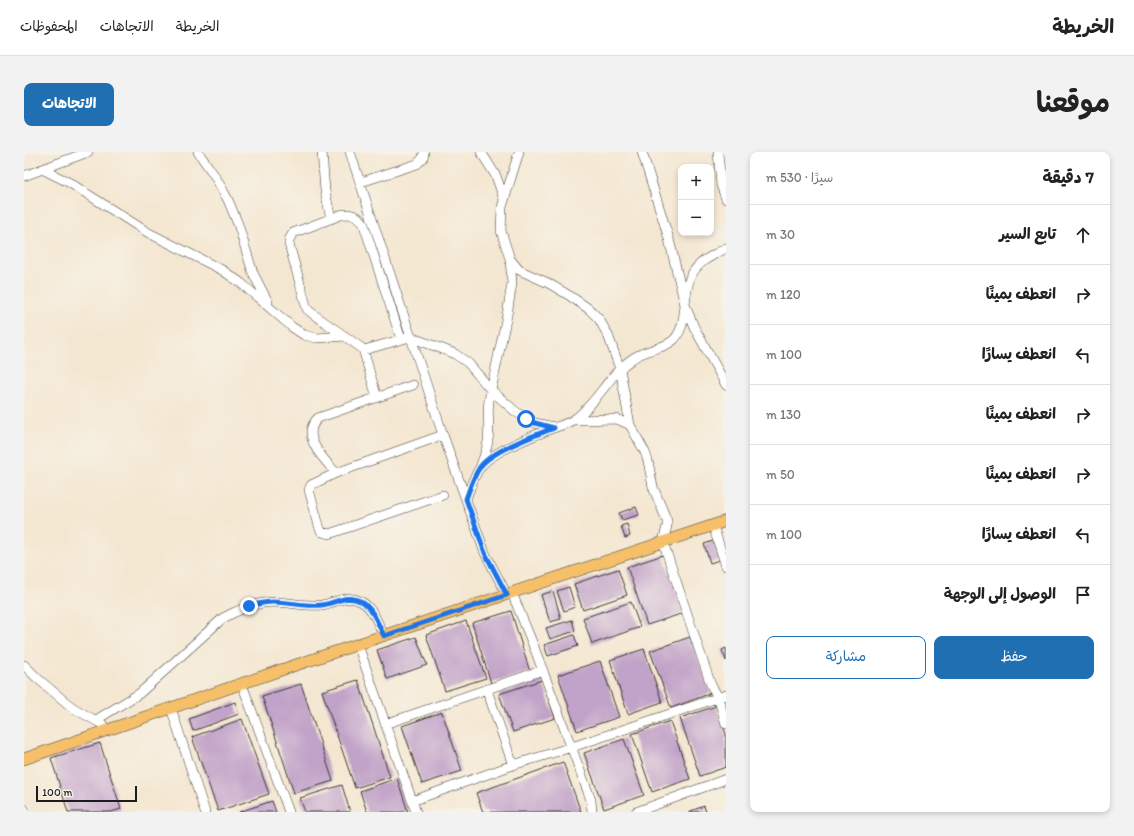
<!DOCTYPE html>
<html lang="ar">
<head>
<meta charset="utf-8">
<style>
	body { margin:0; font-family:Itim,"Playpen Sans Arabic",sans-serif; background:#f2f2f2; color:#222; direction:rtl }
	.controls { position:absolute; right:12px; top:12px; display:grid; overflow:hidden; border-radius:8px; box-shadow:0 2px 6px #0003 }
	.controls button { width:36px; height:36px; display:grid; place-items:center; padding:0; border:0; border-bottom:1px solid #e0e0e0; background:#fff; color:#222; font:20px sans-serif }
	.scale { position:absolute; left:12px; bottom:10px; width:101px; box-sizing:border-box; padding-left:4px; border:2px solid #1c1c1c; border-top:0; font-size:11px; line-height:14px; white-space:nowrap; color:#1c1c1c; -webkit-text-stroke:3px #f7f3e8; paint-order:stroke }
	.stop { position:absolute; width:12px; height:12px; margin:-9px; border:3px solid #1a73e8; border-radius:50%; background:#fff }
	.stop.end { background:#1a73e8; border-color:#fff; box-shadow:0 1px 4px #0008 }
	.list { margin:0; padding:0; list-style:none }
	h2 { display:flex; justify-content:space-between; align-items:center; height:52px; margin:0; padding:0 16px; font-size:17px }
	h2 small { font-size:13px; font-weight:400; color:#767676 }
	.list li { display:grid; grid-template-columns:26px 1fr auto; gap:12px; align-items:center; box-sizing:border-box; height:60px; padding:0 16px; border-top:1px solid #e0e0e0 }
	.list b { display:block; font-size:15px; white-space:nowrap }
	.list em { font-size:13px; font-style:normal; color:#767676 }
	.actions { display:flex; gap:8px; padding:12px 16px }
	.actions a { flex:1; padding:9px 0; border:1px solid #1f6fb2; border-radius:8px; text-align:center; font-size:14px; color:#1f6fb2 }
	.actions .main { background:#1f6fb2; color:#fff }
	.icon { flex:none; width:22px; height:22px; fill:none; stroke:currentColor; stroke-width:2; stroke-linecap:round; stroke-linejoin:round }
	.map { position:relative; flex:none; width:702px; height:660px; overflow:hidden; direction:ltr; border-radius:8px }
	header { display:flex; align-items:center; gap:24px; box-sizing:border-box; height:56px; padding:0 20px; background:#fff; border-bottom:1px solid #e0e0e0 }
	header strong { font-size:19px }
	nav { display:flex; gap:22px; margin-inline-start:auto; font-size:14px }
	.intro { display:flex; align-items:center; justify-content:space-between; box-sizing:border-box; height:96px; padding:0 24px }
	h1 { margin:0; font-size:28px }
	.button { padding:10px 18px; border-radius:8px; background:#1f6fb2; color:#fff; font-size:14px; font-weight:700 }
	main { display:flex; gap:24px; padding:0 24px }
	aside { flex:1; background:#fff; border-radius:8px; box-shadow:0 2px 6px #0003 }
	.map>svg:first-child { display:block }
</style>
</head>
<body>
<header>
<strong>الخريطة</strong>
<nav><a>الخريطة</a><a>الاتجاهات</a><a>المحفوظات</a></nav>
</header>
<div class="intro"><h1>موقعنا</h1><a class="button">الاتجاهات</a></div>
<main>
<aside>
<h2>7 دقيقة<small>سيرًا · 530 m</small></h2>
<ul class="list">
<li><svg class="icon" aria-label="ahead" viewBox="0 0 24 24"><path d="M12 20V5M6 11l6-6 6 6"/></svg><div><b>تابع السير</b></div><em>30 m</em></li>
<li><svg class="icon" aria-label="right" viewBox="0 0 24 24"><path d="M7 20v-9h11M14 6l5 5-5 5"/></svg><div><b>انعطف يمينًا</b></div><em>120 m</em></li>
<li><svg class="icon" aria-label="left" viewBox="0 0 24 24"><path d="M17 20v-9H6M10 6l-5 5 5 5"/></svg><div><b>انعطف يسارًا</b></div><em>100 m</em></li>
<li><svg class="icon" aria-label="right" viewBox="0 0 24 24"><path d="M7 20v-9h11M14 6l5 5-5 5"/></svg><div><b>انعطف يمينًا</b></div><em>130 m</em></li>
<li><svg class="icon" aria-label="right" viewBox="0 0 24 24"><path d="M7 20v-9h11M14 6l5 5-5 5"/></svg><div><b>انعطف يمينًا</b></div><em>50 m</em></li>
<li><svg class="icon" aria-label="left" viewBox="0 0 24 24"><path d="M17 20v-9H6M10 6l-5 5 5 5"/></svg><div><b>انعطف يسارًا</b></div><em>100 m</em></li>
<li><svg class="icon" aria-label="arrive" viewBox="0 0 24 24"><path d="M6 21V4h12l-3 4 3 4H6"/></svg><div><b>الوصول إلى الوجهة</b></div></li>
</ul>
<div class="actions"><a class="main">حفظ</a><a>مشاركة</a></div>
</aside>
<div class="map">
<svg width="702" height="660" viewBox="0 0 702 660">
	<rect width="100%" height="100%" fill="#f7f3e8"/>
	<filter id="ink" filterUnits="userSpaceOnUse"><feTurbulence type="fractalNoise" baseFrequency=".025" numOctaves="2"/><feDisplacementMap in="SourceGraphic" scale="8" xChannelSelector="R" yChannelSelector="G"/><feConvolveMatrix kernelMatrix="1 2 1 2 8 2 1 2 1" color-interpolation-filters="sRGB"/></filter>
	<filter id="wash" filterUnits="userSpaceOnUse"><feTurbulence type="fractalNoise" baseFrequency=".012" numOctaves="4" result="noise"/><feDisplacementMap in="SourceGraphic" scale="16" xChannelSelector="R" yChannelSelector="G"/><feGaussianBlur stdDeviation="0.9" result="paint"/><feColorMatrix in="noise" values="0 0 0 0 0 0 0 0 0 0 0 0 0 0 0 0 0 1.4 0 .05"/><feComposite in="paint" operator="in"/></filter>
	<g filter="url(#wash)">
		<rect width="100%" height="100%" fill="#f4e7d1"/>
		<g id="blocks">
			<!-- building -->
			<path fill="#c1a2c8" d="M 612,355 L 615,363 L 598,368 L 595,361 Z
				M 603,372 L 606,384 L 601,386 L 597,374 Z
				M 692,388 L 698,407 L 686,411 L 680,392 Z
				M 639,403 L 660,461 L 623,473 L 603,415 Z
				M 594,417 L 603,443 L 559,458 L 550,432 Z
				M 545,435 L 551,455 L 540,459 L 533,439 Z
				M 529,439 L 537,467 L 526,470 L 517,443 Z
				M 607,450 L 616,475 L 568,492 L 559,466 Z
				M 487,459 L 506,520 L 467,531 L 448,471 Z
				M 548,468 L 551,479 L 526,487 L 522,476 Z
				M 442,469 L 462,526 L 421,539 L 402,483 Z
				M 550,483 L 554,494 L 524,504 L 520,493 Z
				M 392,485 L 403,513 L 363,527 L 353,498 Z
				M 666,485 L 687,541 L 647,556 L 626,499 Z
				M 702,496 L 702,509 L 698,498 Z
				M 620,497 L 638,550 L 604,562 L 586,508 Z
				M 576,509 L 595,565 L 553,579 L 534,523 Z
				M 334,528 L 366,625 L 331,636 L 298,539 Z
				M 518,528 L 531,566 L 489,580 L 475,542 Z
				M 277,532 L 309,629 L 270,641 L 238,544 Z
				M 211,550 L 215,562 L 169,579 L 165,567 Z
				M 692,554 L 702,582 L 702,615 L 676,624 L 656,566 Z
				M 418,560 L 438,619 L 398,632 L 378,574 Z
				M 218,567 L 245,642 L 194,659 L 168,585 Z
				M 646,569 L 666,627 L 628,640 L 608,582 Z
				M 600,587 L 620,643 L 580,657 L 560,601 Z
				M 76,591 L 97,657 L 87,660 L 44,660 L 27,606 Z
				M 539,610 L 557,660 L 459,660 L 452,641 Z
				M 373,626 L 384,660 L 343,660 L 336,639 Z
				M 318,633 L 326,660 L 281,660 L 276,646 Z
				M 248,649 L 252,660 L 215,660 Z
				M 680,654 L 682,660 L 664,660 Z"/>
		</g>
	</g>
	<g filter="url(#ink)">
		<use href="#blocks" fill-opacity="0" stroke="#3c3a37" stroke-width="1"/>
		<g fill="none" stroke-linecap="round" stroke-linejoin="round">
			<defs>
				<path id="minor" d="M 174,0 L 192,26 L 204,48 L 214,72 L 229,121 L 244,150
					M 298,0 L 301,39 L 307,67
					M 326,0 L 419,283 L 461,401 L 483,443
					M 457,0 L 472,24 L 480,47
					M 618,0 L 645,87 L 661,153 L 670,175 L 702,233
					M 694,0 L 697,33 L 702,47
					M 18,17 L 46,31 L 123,80 L 198,118 L 217,131 L 268,175 L 280,183 L 293,186 L 321,184
					M 0,24 L 64,0
					M 337,30 L 393,12 L 399,6 L 400,0
					M 486,107 L 495,118 L 524,131 L 546,144 L 565,157 L 575,167 L 584,183 L 596,217 L 606,273 L 621,300 L 624,309 L 629,335 L 643,369 L 643,374 L 639,390 L 687,533 L 694,545 L 702,572
					M 340,198 L 386,185 L 416,196 L 431,202 L 444,211 L 467,238 L 492,260 L 511,271 L 530,275
					M 353,246 L 339,197 L 289,162 L 283,157 L 265,92 L 265,88 L 269,81 L 319,62 C 328,62 333,63 339,70 L 377,187
					M 550,268 L 593,267 L 606,273
					M 457,313 C 460,305 463,297 464,289 C 466,275 463,262 465,248 L 483,163 L 488,131 L 486,107 L 477,79 L 478,55 L 495,0
					M 312,321 C 300,307 275,284 294,266 L 389,233
					M 419,343 L 305,382 L 298,380 L 296,377 L 285,338 L 287,333 L 312,321 L 419,283
					M 442,347 C 446,336 450,323 457,314 C 468,300 506,285 524,278 C 532,275 544,272 552,266 C 574,250 585,222 608,207 C 619,198 635,198 647,190 C 666,177 657,140 668,122 C 675,109 690,103 702,96
					M 689,374 L 702,414
					M 488,441 L 510,495 L 567,648 L 568,660
					M 334,493 L 392,660
					M 0,513 L 13,526 L 44,552 L 51,557 L 78,572 L 83,578
					M 218,532 L 265,660
					M 463,538 L 489,613
					M 147,556 L 181,660
					M 72,568 L 116,541 L 199,466 C 212,459 225,453 239,451 C 259,448 278,455 298,453 C 311,451 323,442 336,449 C 349,455 354,472 360,484
					M 361,572 L 519,518
					M 388,649 L 489,613 L 548,595 L 702,543
					M 0,657 L 1,660
					M 612,660 L 702,627"/>
				<path id="major" d="M 0,607 L 257,518 L 702,369"/>
			</defs>
			<!-- minor casing -->
			<use href="#minor" stroke="#3c3a37" stroke-width="10"/>
			<!-- major casing -->
			<use href="#major" stroke="#3c3a37" stroke-width="12"/>
			<!-- minor -->
			<use href="#minor" stroke="#fff" stroke-width="9"/>
			<!-- major -->
			<use href="#major" stroke="#f6c06b" stroke-width="11"/>
		</g>
	</g>
	<g fill="none" stroke-linecap="round" stroke-linejoin="round" filter="url(#ink)">
		<!-- route -->
		<path stroke="#1a73e8" stroke-width="5" d="M 225,454 C 233,452 241,450 249,450 C 266,450 282,455 298,453 C 312,451 323,442 336,449 C 349,456 354,472 360,484 L 483,443 L 461,401 L 442,347 C 446,336 449,325 456,315 C 467,299 511,283 530,276 L 511,271 L 502,267"/>
	</g>
</svg>
<div class="controls">
<button>+</button>
<button>−</button>
</div>
<div class="scale">100 m</div>
<div class="stop" style="left:502px;top:267px"></div>
<div class="stop end" style="left:225px;top:454px"></div>
</div>
</main>
</body>
</html>
